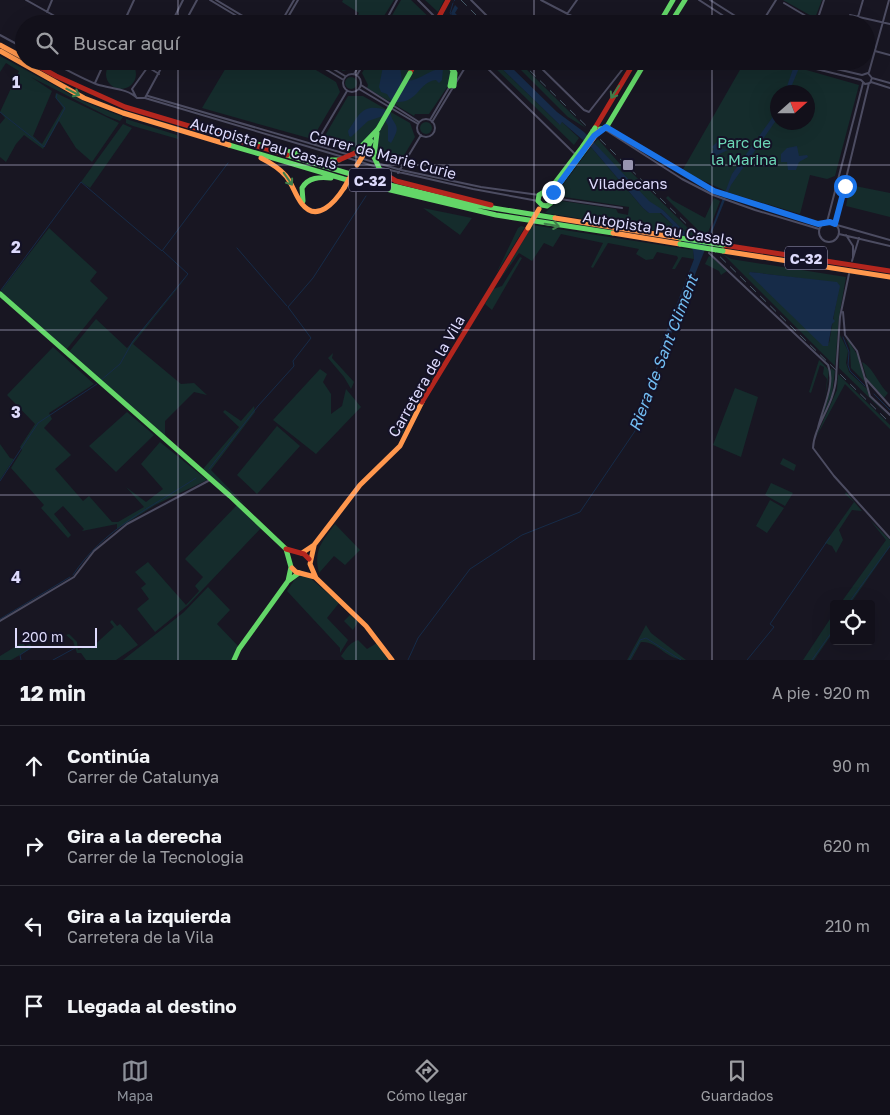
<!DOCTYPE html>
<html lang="es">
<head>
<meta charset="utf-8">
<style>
	body { margin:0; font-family:"Golos Text",sans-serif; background:#1f1e27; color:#f1f3f6 }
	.controls { position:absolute; right:15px; bottom:15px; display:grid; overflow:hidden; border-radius:5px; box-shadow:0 5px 20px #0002 }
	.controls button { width:45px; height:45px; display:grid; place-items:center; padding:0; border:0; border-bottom:1px solid #313039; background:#12101a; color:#f1f3f6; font:25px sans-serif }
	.compass { position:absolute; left:770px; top:85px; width:45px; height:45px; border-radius:50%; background:#12101a; box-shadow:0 5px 20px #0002; rotate:69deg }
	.scale { position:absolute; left:15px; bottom:12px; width:82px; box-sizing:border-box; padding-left:5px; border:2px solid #dddafc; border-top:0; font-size:14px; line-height:18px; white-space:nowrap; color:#dddafc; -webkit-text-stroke:4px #141226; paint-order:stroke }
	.stop { position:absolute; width:15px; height:15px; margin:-11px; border:4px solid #1a73e8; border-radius:50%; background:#fff }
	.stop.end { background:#1a73e8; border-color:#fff; box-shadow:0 1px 5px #0008 }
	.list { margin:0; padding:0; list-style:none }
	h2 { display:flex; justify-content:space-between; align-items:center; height:65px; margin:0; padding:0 20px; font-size:21px }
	h2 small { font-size:16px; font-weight:400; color:#9c9da2 }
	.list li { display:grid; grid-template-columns:32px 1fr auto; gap:15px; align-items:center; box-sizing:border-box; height:80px; padding:0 20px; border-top:1px solid #313039 }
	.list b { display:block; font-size:19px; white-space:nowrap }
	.list p { margin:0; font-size:16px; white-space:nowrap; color:#9c9da2 }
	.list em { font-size:16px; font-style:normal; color:#9c9da2 }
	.icon { flex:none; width:28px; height:28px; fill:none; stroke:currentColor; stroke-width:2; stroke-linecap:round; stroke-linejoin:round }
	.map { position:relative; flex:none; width:890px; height:660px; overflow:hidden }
	.search { position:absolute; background:#12101a; box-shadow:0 5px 20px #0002; left:15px; right:15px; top:15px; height:55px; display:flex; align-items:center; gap:12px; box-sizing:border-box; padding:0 18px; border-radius:28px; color:#9c9da2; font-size:19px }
	.sheet { height:385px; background:#12101a }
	nav { display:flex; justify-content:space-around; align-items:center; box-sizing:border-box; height:70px; border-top:1px solid #313039; background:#12101a; font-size:14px; color:#9c9da2 }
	nav a { display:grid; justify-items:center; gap:2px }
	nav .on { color:#8c9099 }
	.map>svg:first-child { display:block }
</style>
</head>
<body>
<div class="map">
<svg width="890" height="660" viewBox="0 0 890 660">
	<rect width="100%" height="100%" fill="#181622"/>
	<!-- green -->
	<path fill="#152c2c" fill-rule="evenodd" d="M 343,0 L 394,0 L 379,24 L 353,24 L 359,13 L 342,2 Z
		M 401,0 L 411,0 L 433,21 L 430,24 L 387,24 Z
		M 425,0 L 444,0 L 438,12 Z
		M 783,0 L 822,0 L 815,18 Z
		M 0,56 L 85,102 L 123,117 L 120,121 L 107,116 L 31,77 L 52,91 L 33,136 L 42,144 L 63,108 L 55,97 L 56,93 L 119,123 L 92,162 L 76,148 L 59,121 L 43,149 L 24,135 L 16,144 L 6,162 L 0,157 L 0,124 L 5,118 L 0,112 L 19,71 L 6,63 L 0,72 Z
		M106 74a15 15 0 1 1 30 0a15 15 0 1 1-30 0Z
		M 230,61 L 301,61 L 336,82 L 340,92 L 312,139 L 202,108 Z
		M 331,61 L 356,61 L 351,69 L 343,71 Z
		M 369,61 L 410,61 L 409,65 L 415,68 L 421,61 L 443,61 L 450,69 L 450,83 L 429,114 L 415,114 L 414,116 L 367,88 L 368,85 L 362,73 Z
		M 488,61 L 494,61 L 559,124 L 561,121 L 579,138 L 574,145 Z
		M 512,61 L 518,61 L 586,128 L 568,117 Z
		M 745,61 L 788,61 L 803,69 L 859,85 L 835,176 L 827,179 L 810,175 L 800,214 L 730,193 L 682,171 ZM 778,92 L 808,92 L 808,122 L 778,122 Z
		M345 83a6 6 0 1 1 12 0a6 6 0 1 1-12 0Z
		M 348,96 L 363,96 L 410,123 L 415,137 L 400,162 L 395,160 L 394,163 L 336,147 L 335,143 L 323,139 Z
		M 126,119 L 177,135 L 178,139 L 133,126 L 126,123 Z
		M420 128a6 6 0 1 1 12 0a6 6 0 1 1-12 0Z
		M 123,124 L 132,128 L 90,188 L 81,182 Z
		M 598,139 L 627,172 L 629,170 L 697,237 L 688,235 L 663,210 L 649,204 L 594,143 Z
		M 591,147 L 643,208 L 649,213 L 660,213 L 673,225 L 670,227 L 677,234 L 545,213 L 556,202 L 562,201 L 616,209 L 618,213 L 628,215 L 629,207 L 558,196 L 557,193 Z
		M 850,185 L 890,193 L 890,217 L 846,206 Z
		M 668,196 L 672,200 L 705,218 L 714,198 L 720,201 L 706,238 L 666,198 Z
		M 423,208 L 472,218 L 460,235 Z
		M 532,225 L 693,250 L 694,259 L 682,257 L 675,269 L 672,269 L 678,258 L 677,256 L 657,252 L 653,259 L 646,260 L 636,254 L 639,249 L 608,243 L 593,268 L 591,267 L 603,243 L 561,234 L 553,247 L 544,243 L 532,261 L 519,253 L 499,281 Z
		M 521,226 L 525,227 L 496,274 L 518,228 Z
		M 49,228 L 97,272 L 90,281 L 108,298 L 66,350 L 0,292 Z
		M 723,254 L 731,259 L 846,277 L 839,317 L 835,366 ZM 750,272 L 830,282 L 839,286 L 829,343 Z
		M 709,256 L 712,257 L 727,271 L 721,275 L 719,271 L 705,264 Z
		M 520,257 L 522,258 L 492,310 L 485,304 L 493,289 L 502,286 Z
		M 189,274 L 133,344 L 181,384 L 194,383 L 207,395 L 194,392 L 165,421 L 165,434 L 170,442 L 68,353 L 96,319 L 127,348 Z
		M 840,335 L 848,351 L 846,363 L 849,372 L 867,389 L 869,396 L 890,418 L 839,368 Z
		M 846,337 L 858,356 L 865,382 L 851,368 L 850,349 Z
		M 53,347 L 94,384 L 49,413 L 52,419 L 44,428 L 71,455 L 55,469 L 83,501 L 89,496 L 112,522 L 118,522 L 144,507 L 126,487 L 146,502 L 163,489 L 141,464 L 160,442 L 207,480 L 155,505 L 117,529 L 117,524 L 82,531 L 84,529 L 63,506 L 54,514 L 71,535 L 68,538 L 41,508 L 44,505 L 11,468 L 22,450 L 20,447 L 35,424 L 7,395 Z
		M 333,353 L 332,358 L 354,382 L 351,389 L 354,394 L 344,377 L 328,358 Z
		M 819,360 L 829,370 L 825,400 L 827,379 L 823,374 L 824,367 L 820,365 L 811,393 L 809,392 Z
		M 862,362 C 873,367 878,384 888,393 L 884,398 L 867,379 Z
		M 831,368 L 835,371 L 832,394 L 822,417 L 827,401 Z
		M 320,369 L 327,374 L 323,382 L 331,394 L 331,414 L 342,406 L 346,389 L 361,407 L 316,454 L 273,420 Z
		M 437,371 L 417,404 L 402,435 L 392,432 Z
		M 838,374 L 890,425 L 890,429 L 845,384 L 815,439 L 837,390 Z
		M 735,388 L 758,397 L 741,457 L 713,445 Z
		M 254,406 L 255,412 L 211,470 L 247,507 L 203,469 L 239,427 L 223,412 L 225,410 L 241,421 Z
		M 127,412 L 154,435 L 116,472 L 89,446 Z
		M 277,426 L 300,446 L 257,494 L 237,475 Z
		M 0,444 L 10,458 L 14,459 L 0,480 Z
		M 783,458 L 796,465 L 794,471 L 780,464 Z
		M 771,483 L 793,493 L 785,506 L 765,495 Z
		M 846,492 L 862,511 L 852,510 L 839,530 L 843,540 L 836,553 L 832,546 L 825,543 L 854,502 L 845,494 Z
		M 770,500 L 784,508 L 767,533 L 756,526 Z
		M 237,505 L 261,528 L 188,605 L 155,632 L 137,609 L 149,599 L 141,588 L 146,584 L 135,572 L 148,562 L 186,605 L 199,591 L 195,586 L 203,577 L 185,559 Z
		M 870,520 L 890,540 L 890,547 L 850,604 L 840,604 L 886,540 Z
		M 335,524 L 360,550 L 345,565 L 334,556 L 319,573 C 313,550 322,542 335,524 Z
		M 301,576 L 309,577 L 339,603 L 327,618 L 348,640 L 340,653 L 340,648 L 287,591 L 295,579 Z
		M 208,587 L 230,610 L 217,624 L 239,647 L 232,660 L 123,660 L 184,612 Z
		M 834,613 L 834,631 L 814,660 L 803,660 Z
		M 350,615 L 358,622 L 353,630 L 344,621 Z
		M 112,620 L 117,626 L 120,624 L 138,645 L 116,660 L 86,660 L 81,653 L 77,653 L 73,641 L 66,635 L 69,634 L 77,642 L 78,650 L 88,646 L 90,649 L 114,627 L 110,622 Z
		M 646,625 L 651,633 L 686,660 C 665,660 659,641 641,642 L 631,660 L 627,660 Z
		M 358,640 L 367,649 L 377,643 L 388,660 L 345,660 L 341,656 C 347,648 348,644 358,640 Z
		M 23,642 L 25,646 L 30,644 L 32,648 L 11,660 L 0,660 L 0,656 Z"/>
	<!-- water -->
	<path fill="#162b48" d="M 455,5 L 458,8 L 455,13 L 466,24 L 453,22 L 455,20 L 451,13 Z
		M 384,61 L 399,61 L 402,80 C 419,84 428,68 443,69 L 442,80 L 439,83 L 436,80 C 418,82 419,103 396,102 L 390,112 C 393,127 403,123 391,143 L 388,141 L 388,126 L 383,116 L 368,121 L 351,137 L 349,136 L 348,131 C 360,113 363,103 386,110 L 391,100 L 387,94 L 381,92 L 379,87 Z
		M 494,61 L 505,61 L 557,112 L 584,132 L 649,201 L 663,210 L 688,235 L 702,240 L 708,238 L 732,174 L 777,111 L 777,119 L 731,185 L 665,349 L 660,348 L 694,259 L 693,250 L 669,227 L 673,225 L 661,213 L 649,213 L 643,208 L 591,147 L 562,122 L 560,125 Z
		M 794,66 L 799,68 L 789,92 L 785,92 Z
		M 724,139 L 722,149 L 728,150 L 715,156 L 711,153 L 714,149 L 712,147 L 718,141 Z
		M 797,146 L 799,156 L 807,155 L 808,157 L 799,162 L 796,170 L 788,170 L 787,162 L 781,162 L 781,154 L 787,148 Z
		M 750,272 L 837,282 L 840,286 L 833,319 L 835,321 L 832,324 L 828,346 L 823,346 L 749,274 Z"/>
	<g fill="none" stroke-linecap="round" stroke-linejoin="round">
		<!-- stream -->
		<path stroke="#162b48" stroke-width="1" d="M 454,1 L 455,0
			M 453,3 L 450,13 L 455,20
			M 0,112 L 44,147 L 65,108 L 56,98 L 57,94
			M 237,248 L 287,306
			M 1,290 L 81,182 L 162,251 L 228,163
			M 843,337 L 849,352 L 848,365 L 850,371 L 865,386
			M 100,381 L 120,364 L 133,341 L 188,274 L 163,251
			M 874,394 L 890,410
			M 209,469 L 258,406 L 294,366 L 293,361 L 311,338 L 288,307 L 313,278 L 366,196
			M 0,481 L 38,423 L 97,384
			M 73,575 C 103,529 152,507 196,478
			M 848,604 L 890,546
			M 0,619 L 70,577
			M 21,660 L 20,655 L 32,647
			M 53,660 L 75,648
			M 408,660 L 418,638 L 470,569 L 522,535 L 580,512 L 635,431 L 664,347
			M 629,660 L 640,640 L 646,638 L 681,660
			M 747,660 L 774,627 L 770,624 L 830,537
			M 812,660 L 834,629"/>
		<!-- street -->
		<path stroke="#4c4c61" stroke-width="2" d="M 26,0 L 69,24
			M 210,0 L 250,24
			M 216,0 L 256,24
			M 418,0 L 442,24
			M 471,0 L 495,24
			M 541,0 L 587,24
			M 699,0 L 736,24
			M 710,0 L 748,24
			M 784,3 L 816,22
			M 47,12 L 52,0
			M 850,15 L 890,24
			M 858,17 L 863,0
			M 123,24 L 134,0
			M 171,24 L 183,0
			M 184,24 L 197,0
			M 280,24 L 294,0
			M 284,24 L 298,0
			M 384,24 L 397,0
			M 560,24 L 577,0
			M 761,24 L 776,0
			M 816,24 L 824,0
			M 0,35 L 24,48
			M 875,51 L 890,55
			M 50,61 C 65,69 81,78 96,84 C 110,89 127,88 137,98
			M 138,61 L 159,74
			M 312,61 L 342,79
			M 320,61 L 345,76
			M 480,61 L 576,155
			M 534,61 L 584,110 L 589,112 L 629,61
			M 801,61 L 804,66 L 861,80 L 865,84 L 870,83 L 872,78
			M 811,63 L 862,75 L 868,73 L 872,78 L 890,83
			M 869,72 L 889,0
			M343 83a9 9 0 1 1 18 0a9 9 0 1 1-18 0Z
			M 354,74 L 362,61
			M 357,75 L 365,61
			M 871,82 L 890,88
			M 95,83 L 105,61
			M 361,85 L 419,122
			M 359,89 L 418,124
			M 148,96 L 401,170 L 481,187 L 539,195
			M 136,97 L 132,89 L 152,61
			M 137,98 L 145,98 L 343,157
			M 145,98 L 165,61
			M417 128a9 9 0 1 1 18 0a9 9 0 1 1-18 0Z
			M 430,120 L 450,86
			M 432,122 L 469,61
			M 607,127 L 714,191 L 822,224
			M 604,129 L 682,179 L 713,195 L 755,210 L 819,229
			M 315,145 L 347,91
			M 348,158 L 377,167
			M 381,168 L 473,189 L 538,201
			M 398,173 L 421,135
			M 553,198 L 622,208
			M819 232a10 10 0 1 1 20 0a10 10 0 1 1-20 0Z
			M 827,222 L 863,83
			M 835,224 L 869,83
			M 837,225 L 890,240
			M 839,234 L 890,246
			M 846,235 L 853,246 L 853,258
			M 709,253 L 828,365 C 836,384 822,409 818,428
			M 852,261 L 859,238
			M 843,312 L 845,335 L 857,351 L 870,396 L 890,415
			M 837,361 L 840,317 L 849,274
			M 865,378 L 890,406
			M 836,379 C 834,405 814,426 813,448 L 834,476 L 890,538
			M 0,621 L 74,577 L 94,551 L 127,524 L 210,480"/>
		<!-- fast -->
		<path stroke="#63d668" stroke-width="5" d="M 659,24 L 673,0
			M 670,24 L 685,0
			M 447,61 L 453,71 L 450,86
			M 449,61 L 455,73 L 454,86
			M 600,129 L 606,128 L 646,61
			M 249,142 L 324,160 L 339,160
			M 229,145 L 344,179 L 496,215 L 613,233
			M 355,153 L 378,129
			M 364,154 L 371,141
			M 287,155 L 377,182 L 469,204 L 555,218
			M 374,157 L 377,133
			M 303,201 L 302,188 C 308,177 320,177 331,178
			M 542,205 L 538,201 L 539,195 L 551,188 L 583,146
			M 542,205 L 547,206 L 551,203 L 554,191 L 586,148
			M 0,294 L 230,496 L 286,549 L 291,567 L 288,581
			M 234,660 L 239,649 L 288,581 L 299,573"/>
		<!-- slow -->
		<path stroke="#ff974d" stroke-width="5" d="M 0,45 L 24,58
			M 0,51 L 84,98 L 123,113 L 229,145
			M 261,158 C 271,163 279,168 286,176 C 293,185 295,195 302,204 C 317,223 335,202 344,188
			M 555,218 L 680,238
			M 613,233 L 680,244
			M 723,251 L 890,277
			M 314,546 L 310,564 L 316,578 L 366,626 L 392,660
			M 302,553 L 314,545 L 360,485 L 400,446 L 422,402
			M 292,568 L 296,572 L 315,577"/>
		<!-- jam -->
		<path stroke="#b3261e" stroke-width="5" d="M 29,61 L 56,76 L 125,107 L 287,155
			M 410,73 L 416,61
			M 595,128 L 635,61
			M 381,172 L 396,181 L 491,205
			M 723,245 L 890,271
			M 422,402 L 528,228
			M 286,549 L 304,554 L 309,559"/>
		<!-- rail -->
		<path stroke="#465a68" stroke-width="1" stroke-dasharray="8 6" stroke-linecap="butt" d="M 461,0 L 485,24
			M 520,61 L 890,423"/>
		<!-- street-bridge -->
		<path stroke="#4c4c61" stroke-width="2" d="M 836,379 L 837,361"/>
		<!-- fast-bridge -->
		<path stroke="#63d668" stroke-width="5" d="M 378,129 L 410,73
			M 583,146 L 595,128
			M 374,157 L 381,172
			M 680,238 L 723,245
			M 680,244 L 723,251"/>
		<!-- slow-bridge -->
		<path stroke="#ff974d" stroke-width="5" d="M 586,148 L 598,132
			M 357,165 L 364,154
			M 344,188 L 353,172
			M 528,228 L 539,209"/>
		<!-- jam-bridge -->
		<path stroke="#b3261e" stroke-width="5" d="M 435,24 L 448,0
			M 339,160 L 355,153"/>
	</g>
	<!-- one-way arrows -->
	<defs><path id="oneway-shaft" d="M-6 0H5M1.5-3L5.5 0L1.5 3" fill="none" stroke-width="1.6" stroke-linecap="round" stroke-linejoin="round" transform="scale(1.25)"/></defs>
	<g stroke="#3f7e4a">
		<use href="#oneway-shaft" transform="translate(73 92) rotate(27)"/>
		<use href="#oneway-shaft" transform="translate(615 92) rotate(123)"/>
		<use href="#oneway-shaft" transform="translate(288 179) rotate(55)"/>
		<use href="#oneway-shaft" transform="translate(552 225) rotate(9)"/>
	</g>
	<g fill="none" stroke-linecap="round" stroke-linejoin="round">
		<!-- route -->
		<path stroke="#1a73e8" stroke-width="6" d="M 553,192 L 594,136 L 606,127 L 714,191 L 818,224 L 830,222 L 835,224 L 845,186"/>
	</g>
	<!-- grid -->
	<path fill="none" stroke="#dddafc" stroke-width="1" stroke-opacity="0.55" d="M 178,0 L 178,24M 356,0 L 356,24M 534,0 L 534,24M 712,0 L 712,24M 178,61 L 178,660M 356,61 L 356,660M 534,61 L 534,660M 712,61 L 712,660M 0,165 L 890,165M 0,330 L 890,330M 0,495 L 890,495"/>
	<!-- markers -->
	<rect fill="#9895b0" stroke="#141226" stroke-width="2" x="622" y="159" width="12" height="12" rx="2.5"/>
	<g text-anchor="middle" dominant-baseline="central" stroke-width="4" stroke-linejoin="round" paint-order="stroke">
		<!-- shield labels -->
		<g fill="#141226" stroke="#a19ebc" stroke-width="1">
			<rect x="349" y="168.5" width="42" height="23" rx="4"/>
			<rect x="785" y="246.5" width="42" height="23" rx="4"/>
		</g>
		<g font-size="14" font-weight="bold" fill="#dddafc">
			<text x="370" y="180">C-32</text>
			<text x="806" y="258">C-32</text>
		</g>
		<!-- park labels -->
		<g font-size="15" fill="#6cd6b6" stroke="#141226">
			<text x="744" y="142">Parc de<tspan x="744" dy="17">la Marina</tspan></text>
		</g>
		<!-- street labels -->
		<g font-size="15" fill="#dddafc" stroke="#141226">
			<text transform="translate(264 143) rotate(16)">Autopista Pau Casals</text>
			<text transform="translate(383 154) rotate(15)">Carrer de Marie Curie</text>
			<text transform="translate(658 228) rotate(9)">Autopista Pau Casals</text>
			<text transform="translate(426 376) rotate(-60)">Carretera de la Vila</text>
		</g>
		<!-- poi labels -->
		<g font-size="15" fill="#dddafc" stroke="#141226">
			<text x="628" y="183">Viladecans</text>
		</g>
		<!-- water labels -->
		<g font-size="16" font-style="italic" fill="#72bdf2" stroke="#141226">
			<text transform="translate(663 353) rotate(-69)">Riera de Sant Climent</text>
		</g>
	</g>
	<g font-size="16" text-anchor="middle" font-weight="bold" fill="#dddafc" stroke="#141226" stroke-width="4" stroke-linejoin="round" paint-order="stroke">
		<text x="16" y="88">1</text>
		<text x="16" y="253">2</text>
		<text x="16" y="418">3</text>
		<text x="16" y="583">4</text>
	</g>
</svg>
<div class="controls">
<button><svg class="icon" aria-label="locate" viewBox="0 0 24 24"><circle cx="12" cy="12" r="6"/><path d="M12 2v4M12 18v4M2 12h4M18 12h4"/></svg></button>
</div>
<svg class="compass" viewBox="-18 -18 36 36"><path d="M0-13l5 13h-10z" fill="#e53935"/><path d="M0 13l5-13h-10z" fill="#9c9da2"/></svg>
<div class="scale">200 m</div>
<div class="stop" style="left:845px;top:186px"></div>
<div class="stop end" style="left:553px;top:192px"></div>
<div class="search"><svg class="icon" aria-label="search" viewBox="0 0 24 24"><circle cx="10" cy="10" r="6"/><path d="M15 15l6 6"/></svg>Buscar aquí</div>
</div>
<section class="sheet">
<h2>12 min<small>A pie · 920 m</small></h2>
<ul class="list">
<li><svg class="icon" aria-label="ahead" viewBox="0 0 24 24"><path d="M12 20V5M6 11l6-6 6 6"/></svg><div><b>Continúa</b><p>Carrer de Catalunya</p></div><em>90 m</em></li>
<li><svg class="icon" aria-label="right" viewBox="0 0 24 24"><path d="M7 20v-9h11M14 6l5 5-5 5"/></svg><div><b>Gira a la derecha</b><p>Carrer de la Tecnologia</p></div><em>620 m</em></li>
<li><svg class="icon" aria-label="left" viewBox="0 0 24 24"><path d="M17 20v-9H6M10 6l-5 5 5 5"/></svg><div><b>Gira a la izquierda</b><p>Carretera de la Vila</p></div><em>210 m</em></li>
<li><svg class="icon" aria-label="arrive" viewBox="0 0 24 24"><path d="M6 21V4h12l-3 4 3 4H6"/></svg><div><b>Llegada al destino</b></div></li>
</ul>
</section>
<nav>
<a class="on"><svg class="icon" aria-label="map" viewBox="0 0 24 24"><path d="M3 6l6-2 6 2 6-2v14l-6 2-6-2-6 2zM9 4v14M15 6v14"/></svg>Mapa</a>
<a><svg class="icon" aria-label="directions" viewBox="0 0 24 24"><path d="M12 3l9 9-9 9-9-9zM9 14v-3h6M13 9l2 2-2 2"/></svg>Cómo llegar</a>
<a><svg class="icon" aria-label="saved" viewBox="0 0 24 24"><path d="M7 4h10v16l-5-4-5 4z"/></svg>Guardados</a>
</nav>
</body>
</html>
